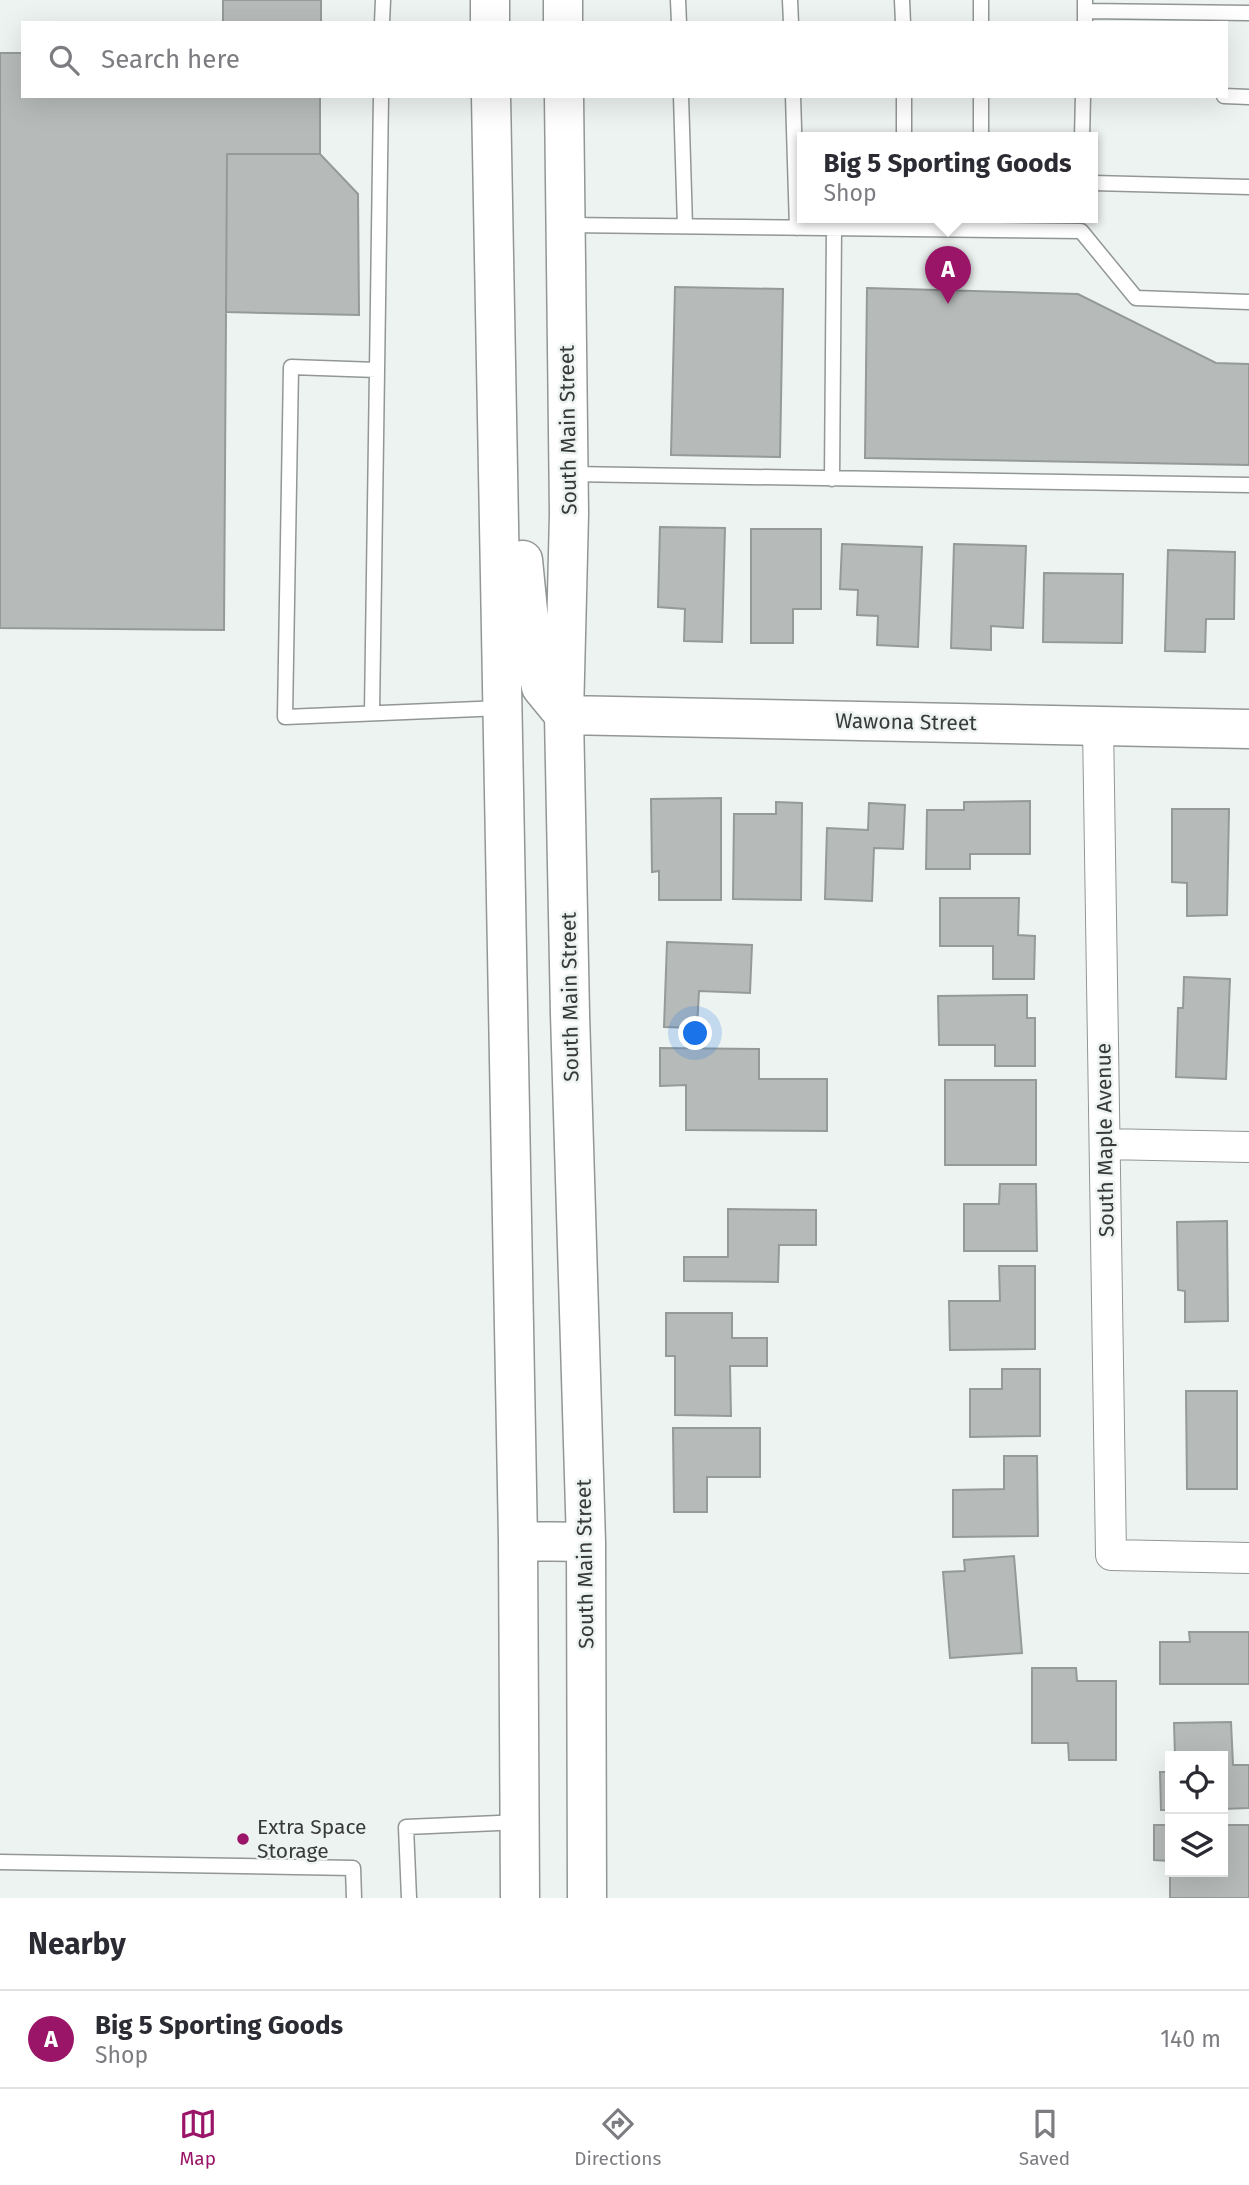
<!DOCTYPE html>
<html lang="en">
<head>
<meta charset="utf-8">
<style>
	body { margin:0; font-family:"Fira Sans",sans-serif; background:#f2f2f3; color:#2b2b33 }
	.controls { position:absolute; right:21px; bottom:21px; display:grid; overflow:hidden; border-radius:0px; box-shadow:0 7px 28px #0002 }
	.controls button { width:63px; height:63px; display:grid; place-items:center; padding:0; border:0; border-bottom:2px solid #e1e1e2; background:#fff; color:#2b2b33; font:35px sans-serif }
	.you { position:absolute; left:696px; top:1034px; width:24px; height:24px; margin:-18px; border:5px solid #fff; border-radius:50%; background:#1a73e8; box-shadow:0 0 0 10px #1a73e833 }
	.badge { display:grid; place-items:center; width:46px; height:46px; border-radius:50%; background:#9a1467; color:#fff; font-size:23px; font-weight:700 }
	.pin { position:absolute; translate:-50% -58px; filter:drop-shadow(0 2px 4px #0008) }
	.pin::after { content:''; position:absolute; top:37px; width:24px; height:21px; background:inherit; clip-path:polygon(0 0,100% 0,50% 100%) }
	.popup { position:absolute; left:797px; top:132px; width:301px; height:91px; box-sizing:border-box; display:grid; place-content:center; border-radius:0px; background:#fff; filter:drop-shadow(0 2px 5px #0005); font-size:23px; white-space:nowrap; color:#7c7c81 }
	.popup b { font-size:26px; color:#2b2b33 }
	.popup::after { content:''; position:absolute; left:50%; top:100%; margin-left:-14px; border:14px solid transparent; border-top-color:#fff }
	.list { margin:0; padding:0; list-style:none }
	h2 { display:flex; justify-content:space-between; align-items:center; height:91px; margin:0; padding:0 28px; font-size:30px }
	h2 small { font-size:23px; font-weight:400; color:#7c7c81 }
	.list li { display:grid; grid-template-columns:46px 1fr auto; gap:21px; align-items:center; box-sizing:border-box; height:98px; padding:0 28px; border-top:2px solid #e1e1e2 }
	.list b { display:block; font-size:26px; white-space:nowrap }
	.list p { margin:0; font-size:23px; white-space:nowrap; color:#7c7c81 }
	.list em { font-size:23px; font-style:normal; color:#7c7c81 }
	.icon { flex:none; width:38px; height:38px; fill:none; stroke:currentColor; stroke-width:2; stroke-linecap:round; stroke-linejoin:round }
	.map { position:relative; flex:none; width:1249px; height:1898px; overflow:hidden }
	.search { position:absolute; background:#fff; box-shadow:0 7px 28px #0002; left:21px; right:21px; top:21px; height:77px; display:flex; align-items:center; gap:18px; box-sizing:border-box; padding:0 24px; border-radius:0px; color:#7c7c81; font-size:26px }
	.sheet { height:189px; background:#fff }
	nav { display:flex; justify-content:space-around; align-items:center; box-sizing:border-box; height:98px; border-top:2px solid #e1e1e2; background:#fff; font-size:19px; color:#7c7c81 }
	nav a { display:grid; justify-items:center; gap:4px }
	nav .on { color:#9a1467 }
	.map>svg:first-child { display:block }
</style>
</head>
<body>
<div class="map">
<svg width="1249" height="1898" viewBox="0 0 1249 1898">
	<rect width="100%" height="100%" fill="#edf3f1"/>
	<!-- building -->
	<path fill="#b6bbb9" stroke="#959a97" stroke-width="2" d="M 223,0 L 321,0 L 321,23 L 223,23 Z
		M 0,53 L 23,53 L 23,96 L 320,96 L 320,154 L 227,154 L 224,630 L 0,628 Z
		M 227,154 L 320,154 L 358,194 L 359,315 L 226,312 Z
		M 675,287 L 783,289 L 780,457 L 671,455 Z
		M 867,288 L 1078,294 L 1216,363 L 1249,364 L 1249,465 L 865,458 Z
		M 660,527 L 725,528 L 722,642 L 684,641 L 685,609 L 658,607 Z
		M 751,529 L 821,529 L 821,609 L 793,609 L 793,643 L 751,643 Z
		M 842,544 L 922,547 L 918,647 L 877,645 L 878,616 L 857,615 L 858,590 L 840,589 Z
		M 954,544 L 1026,546 L 1023,628 L 991,626 L 991,650 L 951,648 Z
		M 1168,550 L 1235,552 L 1234,619 L 1206,619 L 1205,652 L 1165,651 Z
		M 1044,573 L 1123,574 L 1122,643 L 1043,642 Z
		M 721,798 L 721,900 L 659,900 L 659,871 L 652,872 L 651,799 Z
		M 1030,801 L 1030,854 L 970,854 L 970,869 L 926,869 L 927,810 L 964,810 L 964,802 Z
		M 776,802 L 802,803 L 801,900 L 733,899 L 734,814 L 776,814 Z
		M 869,803 L 905,805 L 903,849 L 874,848 L 872,901 L 825,899 L 827,828 L 868,830 Z
		M 1172,809 L 1229,809 L 1227,915 L 1187,916 L 1187,883 L 1172,882 Z
		M 940,898 L 1019,898 L 1018,935 L 1035,936 L 1034,979 L 993,979 L 993,946 L 940,946 Z
		M 667,942 L 752,945 L 750,993 L 699,991 L 697,1028 L 664,1027 Z
		M 1184,977 L 1230,979 L 1226,1079 L 1176,1077 L 1178,1008 L 1183,1008 Z
		M 1027,995 L 1027,1018 L 1035,1018 L 1035,1066 L 995,1066 L 995,1045 L 939,1045 L 938,996 Z
		M 660,1048 L 759,1049 L 759,1079 L 827,1079 L 827,1131 L 686,1130 L 686,1085 L 660,1086 Z
		M 945,1080 L 1036,1080 L 1036,1165 L 945,1165 Z
		M 1000,1184 L 1036,1184 L 1037,1251 L 964,1251 L 964,1204 L 999,1204 Z
		M 728,1209 L 816,1210 L 816,1245 L 779,1245 L 778,1282 L 684,1281 L 684,1257 L 728,1257 Z
		M 1227,1221 L 1228,1321 L 1185,1322 L 1185,1291 L 1178,1290 L 1177,1222 Z
		M 999,1266 L 1035,1266 L 1035,1349 L 950,1350 L 949,1301 L 1000,1301 Z
		M 666,1313 L 732,1313 L 732,1338 L 767,1338 L 767,1366 L 730,1366 L 731,1416 L 675,1415 L 675,1356 L 666,1356 Z
		M 1002,1369 L 1040,1369 L 1040,1436 L 970,1437 L 970,1389 L 1002,1389 Z
		M 1186,1391 L 1237,1391 L 1237,1489 L 1187,1489 Z
		M 673,1428 L 760,1428 L 760,1477 L 707,1477 L 707,1512 L 674,1512 Z
		M 1004,1456 L 1037,1456 L 1038,1536 L 953,1537 L 953,1490 L 1004,1489 Z
		M 1014,1556 L 1022,1653 L 950,1658 L 943,1572 L 965,1571 L 964,1560 Z
		M 1189,1632 L 1249,1632 L 1249,1684 L 1160,1684 L 1160,1642 L 1190,1642 Z
		M 1032,1668 L 1076,1668 L 1077,1681 L 1116,1681 L 1116,1760 L 1069,1760 L 1068,1743 L 1032,1743 Z
		M 1231,1722 L 1233,1765 L 1249,1765 L 1249,1808 L 1223,1809 L 1223,1756 L 1175,1756 L 1174,1723 Z
		M 1160,1772 L 1170,1772 L 1170,1810 L 1161,1810 Z
		M 1154,1825 L 1170,1825 L 1170,1872 L 1223,1872 L 1223,1825 L 1249,1825 L 1249,1898 L 1170,1898 L 1170,1861 L 1154,1860 Z"/>
	<g fill="none" stroke-linecap="round" stroke-linejoin="round">
		<defs>
			<path id="lane" d="M 678,0 L 679,23
				M 790,0 L 791,23
				M 902,0 L 903,23
				M 1085,11 L 1249,13
				M 382,23 L 383,0
				M 981,23 L 981,0
				M 1085,23 L 1085,0
				M 681,96 L 685,226
				M 793,96 L 797,228
				M 904,96 L 904,138
				M 1224,96 L 1249,97
				M 981,138 L 981,96
				M 1082,138 L 1083,96
				M 1093,183 L 1249,187
				M 567,225 L 1081,231 L 1136,298 L 1249,302
				M 377,370 L 291,367 L 285,717 L 502,708
				M 571,474 L 1249,485
				M 832,479 L 834,228
				M 372,713 L 381,96
				M 0,1862 L 353,1868 L 354,1898
				M 409,1898 L 406,1827 L 519,1822"/>
			<path id="street" d="M 1098,725 L 1111,1555 L 1249,1558
				M 1105,1144 L 1249,1147"/>
			<path id="secondary" d="M 490,0 L 490,23
				M 563,0 L 563,23
				M 491,96 L 518,1541 L 520,1898
				M 564,96 L 569,514 L 564,715 L 570,1014 L 586,1542 L 587,1898
				M 523,560 L 531,641 L 541,687 L 564,715 L 1249,729
				M 518,1541 L 586,1542"/>
		</defs>
		<!-- lane casing -->
		<use href="#lane" stroke="#929795" stroke-width="17"/>
		<!-- street casing -->
		<use href="#street" stroke="#929795" stroke-width="32"/>
		<!-- secondary casing -->
		<use href="#secondary" stroke="#929795" stroke-width="41"/>
		<!-- lane -->
		<use href="#lane" stroke="#fff" stroke-width="14"/>
		<!-- street -->
		<use href="#street" stroke="#fff" stroke-width="30"/>
		<!-- secondary -->
		<use href="#secondary" stroke="#fff" stroke-width="38"/>
	</g>
	<!-- markers -->
	<circle fill="#9a1467" stroke="#edf3f1" stroke-width="2.5" cx="243" cy="1839" r="7"/>
	<g text-anchor="middle" dominant-baseline="central" stroke-width="5" stroke-linejoin="round" paint-order="stroke">
		<!-- street labels -->
		<g font-size="21" fill="#383a39" stroke="#edf3f1">
			<text transform="translate(568 430) rotate(-91)">South Main Street</text>
			<text transform="translate(906 722) rotate(1)">Wawona Street</text>
			<text transform="translate(570 997) rotate(-91)">South Main Street</text>
			<text transform="translate(1105 1140) rotate(-91)">South Maple Avenue</text>
			<text transform="translate(585 1564) rotate(-91)">South Main Street</text>
		</g>
		<!-- poi labels -->
		<g font-size="21" fill="#383a39" stroke="#edf3f1" text-anchor="start">
			<text x="257" y="1827">Extra Space<tspan x="257" dy="24">Storage</tspan></text>
		</g>
	</g>
</svg>
<div class="controls">
<button><svg class="icon" aria-label="locate" viewBox="0 0 24 24"><circle cx="12" cy="12" r="6"/><path d="M12 2v4M12 18v4M2 12h4M18 12h4"/></svg></button>
<button><svg class="icon" aria-label="layers" viewBox="0 0 24 24"><path d="M12 4l9 5-9 5-9-5zM3 14l9 5 9-5"/></svg></button>
</div>
<div class="you"></div>
<div class="pin badge" style="left:948px;top:304px">A</div>
<div class="popup"><b>Big 5 Sporting Goods</b>Shop</div>
<div class="search"><svg class="icon" aria-label="search" viewBox="0 0 24 24"><circle cx="10" cy="10" r="6"/><path d="M15 15l6 6"/></svg>Search here</div>
</div>
<section class="sheet">
<h2>Nearby<small></small></h2>
<ul class="list">
<li><span class="badge">A</span><div><b>Big 5 Sporting Goods</b><p>Shop</p></div><em>140 m</em></li>
</ul>
</section>
<nav>
<a class="on"><svg class="icon" aria-label="map" viewBox="0 0 24 24"><path d="M3 6l6-2 6 2 6-2v14l-6 2-6-2-6 2zM9 4v14M15 6v14"/></svg>Map</a>
<a><svg class="icon" aria-label="directions" viewBox="0 0 24 24"><path d="M12 3l9 9-9 9-9-9zM9 14v-3h6M13 9l2 2-2 2"/></svg>Directions</a>
<a><svg class="icon" aria-label="saved" viewBox="0 0 24 24"><path d="M7 4h10v16l-5-4-5 4z"/></svg>Saved</a>
</nav>
</body>
</html>
